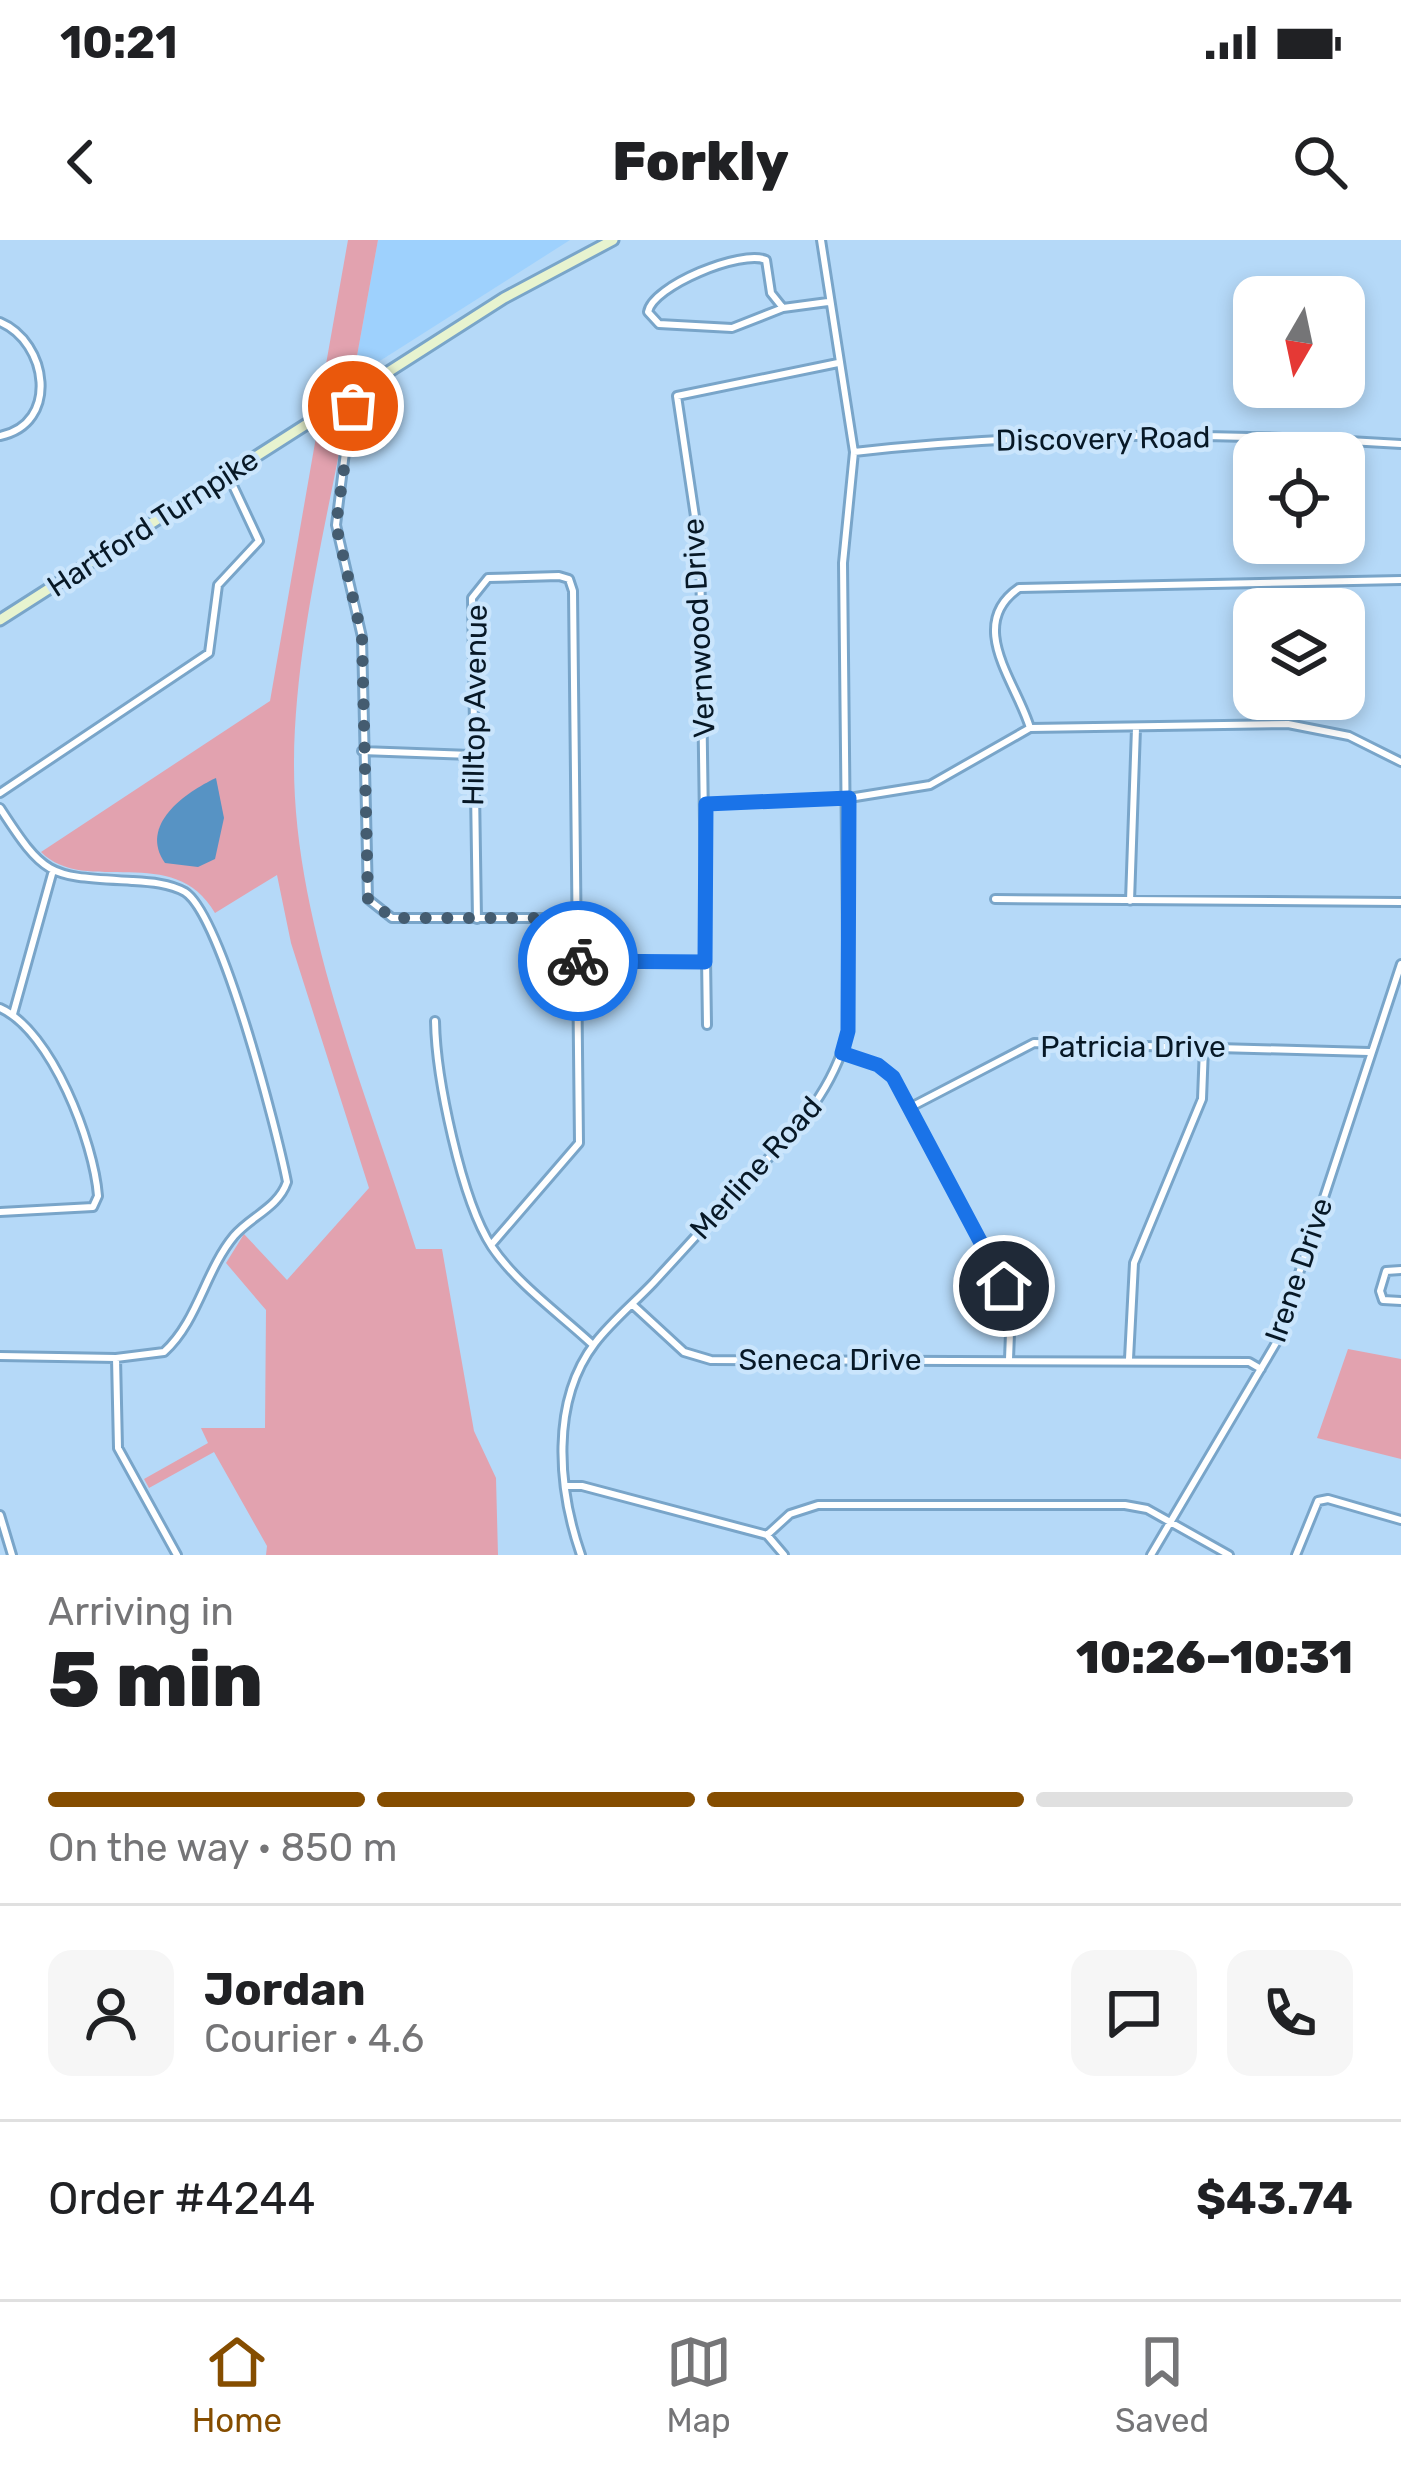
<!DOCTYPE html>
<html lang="en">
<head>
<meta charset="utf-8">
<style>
  :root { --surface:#fff; --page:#f6f6f6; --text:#202124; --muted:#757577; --line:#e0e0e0; --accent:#854d00 }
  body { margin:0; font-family:Rubik,sans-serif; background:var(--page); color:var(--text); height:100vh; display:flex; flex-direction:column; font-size:45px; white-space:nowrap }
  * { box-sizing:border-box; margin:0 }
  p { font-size:39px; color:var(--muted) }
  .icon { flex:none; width:66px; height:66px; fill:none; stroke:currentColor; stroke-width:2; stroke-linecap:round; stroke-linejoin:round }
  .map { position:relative; height:1315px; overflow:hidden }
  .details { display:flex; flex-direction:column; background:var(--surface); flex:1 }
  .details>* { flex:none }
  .needle { width:78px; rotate:189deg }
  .buttons { position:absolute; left:1233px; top:36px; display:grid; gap:24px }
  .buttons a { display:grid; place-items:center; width:132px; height:132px; border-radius:24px; background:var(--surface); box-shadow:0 6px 18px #0003; font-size:60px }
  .pin { position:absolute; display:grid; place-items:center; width:102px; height:102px; color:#fff; margin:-51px; border:6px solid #fff; border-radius:50%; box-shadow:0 3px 12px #0007 }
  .courier { position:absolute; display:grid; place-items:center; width:120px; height:120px; margin:-60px; border:9px solid #1a73e8; border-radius:50%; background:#fff; color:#222; box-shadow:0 3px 15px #0007 }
  .head em { font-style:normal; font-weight:800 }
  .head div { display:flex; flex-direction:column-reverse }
  .head { display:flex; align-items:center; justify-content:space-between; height:204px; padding:0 48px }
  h1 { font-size:78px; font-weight:800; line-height:90px }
  .bar { display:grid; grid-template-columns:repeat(4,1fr); gap:18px 12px; align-content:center; height:144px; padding:0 48px }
  .bar i { height:15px; border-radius:9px; background:var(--line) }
  .bar .current { background:var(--accent) }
  .bar p { grid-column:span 4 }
  .line { display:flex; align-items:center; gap:30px; padding:0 48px; border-top:3px solid var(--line) }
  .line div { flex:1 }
  .round { display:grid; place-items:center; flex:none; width:126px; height:126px; border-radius:24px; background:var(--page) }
  .status { display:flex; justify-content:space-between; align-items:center; height:84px; padding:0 60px; background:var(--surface); direction:ltr }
  .status svg { height:33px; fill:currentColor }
  header { display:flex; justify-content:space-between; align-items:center; height:156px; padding:0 48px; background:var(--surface); font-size:54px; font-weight:800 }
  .menu { display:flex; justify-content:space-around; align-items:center; height:168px; border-top:3px solid var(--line); background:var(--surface); font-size:33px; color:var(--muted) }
  .menu a { display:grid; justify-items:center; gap:6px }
  .menu .current { color:var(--accent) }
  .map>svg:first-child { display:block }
</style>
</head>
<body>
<div class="status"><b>10:21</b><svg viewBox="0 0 49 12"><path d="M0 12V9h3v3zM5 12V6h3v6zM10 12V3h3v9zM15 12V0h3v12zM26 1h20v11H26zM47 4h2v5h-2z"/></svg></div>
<header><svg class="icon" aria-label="back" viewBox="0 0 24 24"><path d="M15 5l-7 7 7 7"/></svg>Forkly<svg class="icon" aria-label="search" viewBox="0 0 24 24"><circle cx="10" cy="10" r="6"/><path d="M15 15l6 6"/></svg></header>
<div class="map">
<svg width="1401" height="1315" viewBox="0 0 1401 1315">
  <rect width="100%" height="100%" fill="#b5d9f8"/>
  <!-- built -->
  <path fill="#9ed1fd" d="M378 0H570L353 138Z"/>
  <!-- green -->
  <path fill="#e2a2af" d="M348 0H378L353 138 320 158Z
    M346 177C325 291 295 406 294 522 293 683 368 856 416 1009H442L474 1191 496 1238 498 1315H266L267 1306 214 1212 149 1248 144 1239 208 1203 201 1188H265L266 1070 226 1023 244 994 287 1040 369 948 291 703 277 635 215 673C174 601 86 657 41 612L270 461 316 197Z
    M1348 1109 1401 1119V1219L1317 1198Z"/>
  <!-- water -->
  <path fill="#5793c4" d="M216 538 224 578 215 619 198 627 165 623C138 585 186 552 216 538Z"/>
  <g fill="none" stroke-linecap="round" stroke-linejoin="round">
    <!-- minor casing -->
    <g stroke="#79a5c9" stroke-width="12">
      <path id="minor" d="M783 68 771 53 766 20C742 9 652 46 648 72L659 84 732 88 783 68 828 62
        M0 82C48 102 60 184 0 196
        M352 156 336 285 362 397 368 659 392 678H577
        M854 212C1033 192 1220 192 1401 204
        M1030 488C1017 443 965 385 1019 348L1401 340
        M362 511 471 515
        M0 553 209 413 218 345 259 301 228 235
        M706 564 849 558 930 545 1030 488 1288 484 1349 496 1401 522
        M0 568C46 639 49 636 132 641 149 642 169 643 185 652 222 676 277 891 287 942 278 968 251 976 234 996 205 1031 198 1081 164 1112L116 1118 0 1116
        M995 659 1401 662
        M1130 661 1136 488
        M477 679 472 358 488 338 559 336 569 339 573 351 579 903 491 1005
        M578 722H705
        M0 768C52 791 94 903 98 956L93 967 0 972
        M13 774 52 634
        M435 781C436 837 461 960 492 1007 517 1044 561 1075 593 1105
        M707 785 700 310 677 156 838 123
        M842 813 878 825 893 837 1004 1046 1011 1067 1009 1119
        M911 867 1034 803 1369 812
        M1401 1030 1386 1031 1380 1051 1383 1060 1401 1061
        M633 1065 684 1112 711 1120 1249 1122 1261 1129
        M116 1118 118 1208 177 1315
        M1129 1119 1134 1023 1202 859 1204 807
        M565 1246H582L767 1295 784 1315
        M0 1275 12 1315
        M767 1295 790 1274 818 1265H1125L1147 1269 1229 1315
        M581 1315C558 1249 550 1162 595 1103 612 1081 634 1063 653 1043 688 1005 723 966 759 928 800 886 833 849 848 792L843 323 854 212 821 0
        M1151 1315 1276 1103 1401 724
        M1296 1315 1318 1261 1328 1259 1401 1280"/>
    </g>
    <!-- secondary casing -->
    <g stroke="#79a5c9" stroke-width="15">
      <path id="secondary" d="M0 380 504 58 613 0"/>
    </g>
    <!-- minor -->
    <use href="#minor" stroke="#fff" stroke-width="6"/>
    <!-- secondary -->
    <use href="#secondary" stroke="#e7f3cf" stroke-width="9"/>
  </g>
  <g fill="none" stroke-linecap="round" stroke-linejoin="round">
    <!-- done -->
    <path stroke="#445c70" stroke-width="12" stroke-dasharray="0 21.6" d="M353 166 336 285 362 397 368 659 392 678H577L578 721"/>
    <!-- route -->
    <path stroke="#1a73e8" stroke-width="15" d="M578 721 705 722 706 564 849 558 848 791 842 813 878 825 893 837 1004 1046"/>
  </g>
  <g text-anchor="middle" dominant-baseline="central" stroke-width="9" stroke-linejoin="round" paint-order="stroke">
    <!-- street labels -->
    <g font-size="30" fill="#071826" stroke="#cae5fc">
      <text transform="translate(1103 199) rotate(-1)">Discovery Road</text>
      <text transform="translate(153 283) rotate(-33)">Hartford Turnpike</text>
      <text transform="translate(699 388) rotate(-93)">Vernwood Drive</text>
      <text transform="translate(475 465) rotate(-89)">Hilltop Avenue</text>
      <text x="1133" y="807">Patricia Drive</text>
      <text transform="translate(756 928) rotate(-48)">Merline Road</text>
      <text transform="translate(1299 1030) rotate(-71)">Irene Drive</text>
      <text x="830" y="1120">Seneca Drive</text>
    </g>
  </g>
</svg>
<div class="buttons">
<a><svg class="needle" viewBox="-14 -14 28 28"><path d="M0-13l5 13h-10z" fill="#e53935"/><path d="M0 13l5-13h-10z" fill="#757577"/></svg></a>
<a><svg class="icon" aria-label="locate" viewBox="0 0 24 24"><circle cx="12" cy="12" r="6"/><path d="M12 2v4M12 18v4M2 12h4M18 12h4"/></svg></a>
<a><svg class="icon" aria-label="layers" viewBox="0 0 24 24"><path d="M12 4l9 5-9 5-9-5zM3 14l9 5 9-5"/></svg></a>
</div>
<div class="pin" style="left:353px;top:166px;background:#ea580c"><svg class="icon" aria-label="bag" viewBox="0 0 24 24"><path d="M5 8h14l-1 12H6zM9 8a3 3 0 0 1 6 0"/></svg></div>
<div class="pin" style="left:1004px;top:1046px;background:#1f2937"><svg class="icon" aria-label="home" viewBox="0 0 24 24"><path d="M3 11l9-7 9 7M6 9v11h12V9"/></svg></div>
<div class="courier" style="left:578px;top:721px"><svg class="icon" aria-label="bike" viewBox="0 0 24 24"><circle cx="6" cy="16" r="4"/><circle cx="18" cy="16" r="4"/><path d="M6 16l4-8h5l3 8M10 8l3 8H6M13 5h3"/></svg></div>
</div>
<section class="details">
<div class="head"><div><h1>5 min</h1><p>Arriving in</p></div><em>10:26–10:31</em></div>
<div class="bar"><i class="current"></i><i class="current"></i><i class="current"></i><i></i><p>On the way · 850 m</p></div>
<div class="line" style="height:216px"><a class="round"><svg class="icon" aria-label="person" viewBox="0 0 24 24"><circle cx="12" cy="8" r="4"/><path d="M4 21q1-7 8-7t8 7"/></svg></a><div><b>Jordan</b><p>Courier · 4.6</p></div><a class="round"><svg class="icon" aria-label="chat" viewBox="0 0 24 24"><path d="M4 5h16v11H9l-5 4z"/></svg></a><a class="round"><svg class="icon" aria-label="phone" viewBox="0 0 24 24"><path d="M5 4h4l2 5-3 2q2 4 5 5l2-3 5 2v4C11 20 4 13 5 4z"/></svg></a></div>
<div class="line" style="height:156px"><div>Order #4244</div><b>$43.74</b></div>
</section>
<nav class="menu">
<a class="current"><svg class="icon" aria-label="home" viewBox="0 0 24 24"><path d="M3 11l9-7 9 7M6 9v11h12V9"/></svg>Home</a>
<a><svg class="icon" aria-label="map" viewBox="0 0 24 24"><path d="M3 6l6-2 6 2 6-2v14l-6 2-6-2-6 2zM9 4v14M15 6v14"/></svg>Map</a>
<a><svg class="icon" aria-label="saved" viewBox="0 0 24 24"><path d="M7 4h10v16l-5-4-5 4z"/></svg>Saved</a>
</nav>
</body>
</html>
